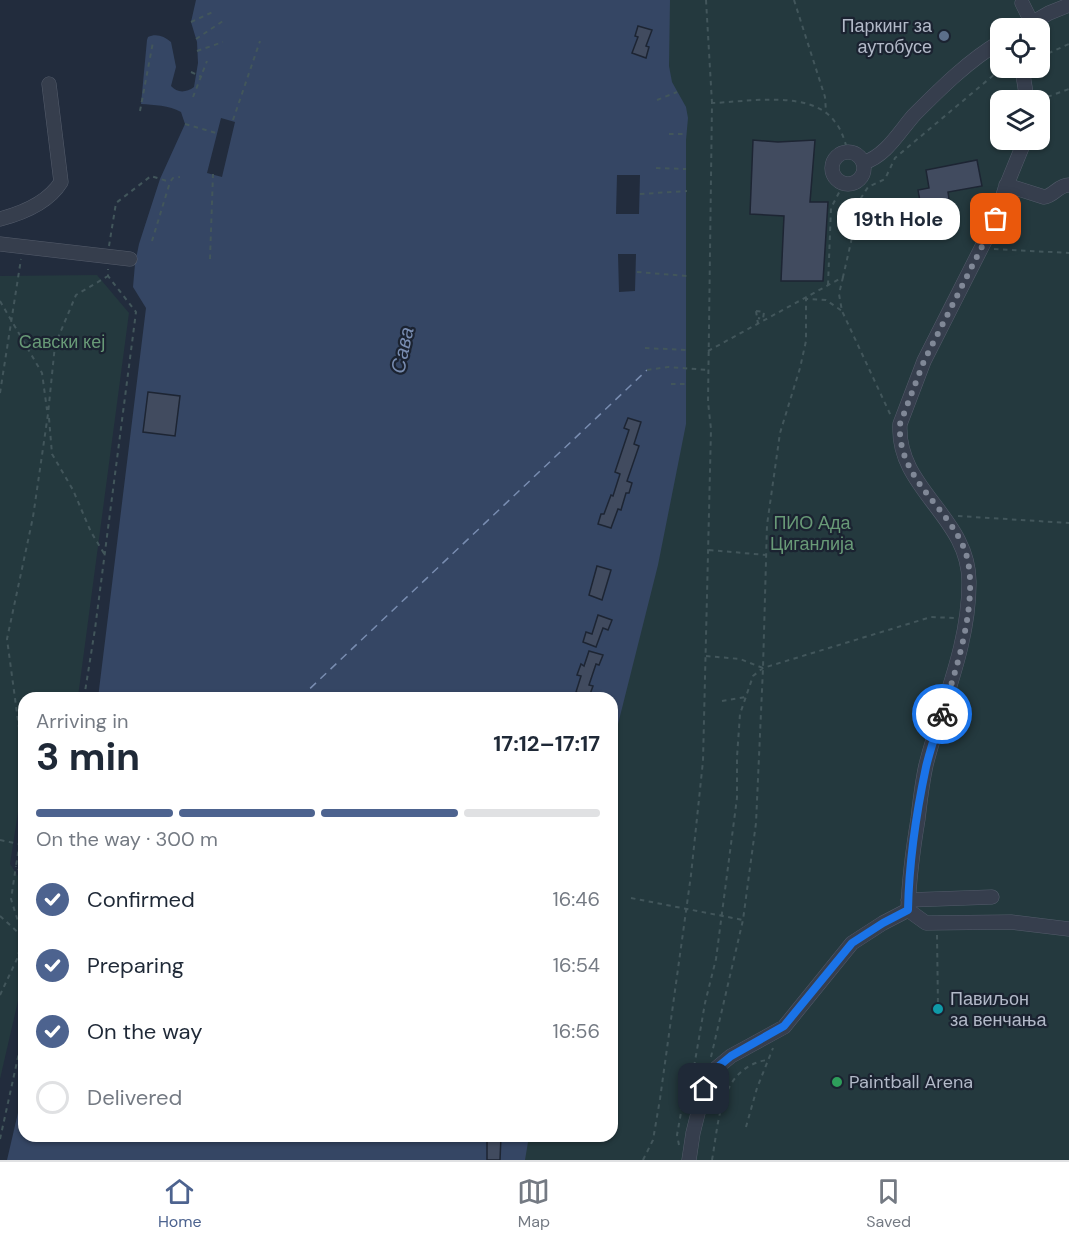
<!DOCTYPE html>
<html lang="en">
<head>
<meta charset="utf-8">
<style>
  :root { --surface:#fff; --page:#f6f6f7; --text:#1f2937; --muted:#747a83; --line:#e0e1e3; --accent:#4d638f }
  body { margin:0; font-family:"DM Sans",sans-serif; background:var(--page); color:var(--text); height:100vh; display:flex; flex-direction:column; font-size:22px; white-space:nowrap }
  * { box-sizing:border-box; margin:0 }
  p { font-size:20px; color:var(--muted) }
  .icon { flex:none; width:33px; height:33px; fill:none; stroke:currentColor; stroke-width:2; stroke-linecap:round; stroke-linejoin:round }
  .map { position:relative; flex:1; overflow:hidden }
  .sheet { position:absolute; left:18px; top:692px; width:600px; height:450px; display:flex; flex-direction:column; background:var(--surface); border-radius:18px; box-shadow:0 2px 4px #0004 }
  .sheet>* { flex:none }
  .controls { position:absolute; left:990px; top:18px; display:grid; gap:12px }
  .controls a { display:grid; place-items:center; width:60px; height:60px; border-radius:12px; background:var(--surface); box-shadow:0 2px 4px #0004; font-size:30px }
  .pin { position:absolute; display:grid; place-items:center; width:51px; height:51px; color:#fff; margin:-26px; border-radius:12px; box-shadow:0 3px 9px #0006 }
  .courier { position:absolute; display:grid; place-items:center; width:60px; height:60px; margin:-30px; border:4px solid #1a73e8; border-radius:50%; background:#fff; color:#222; box-shadow:0 2px 8px #0007 }
  .bubble { position:absolute; height:42px; border-radius:18px; background:var(--surface); box-shadow:0 2px 4px #0004; font-size:20px; font-weight:700; line-height:42px; text-align:center }
  .overview em { font-style:normal; font-weight:700 }
  .overview div { display:flex; flex-direction:column-reverse }
  .overview { display:flex; align-items:center; justify-content:space-between; height:102px; padding:0 18px }
  h1 { font-size:39px; font-weight:700; line-height:45px }
  .bar { display:grid; grid-template-columns:repeat(4,1fr); gap:9px 6px; align-content:center; height:72px; padding:0 18px }
  .bar i { height:8px; border-radius:4px; background:var(--line) }
  .bar .active { background:var(--accent) }
  .bar p { grid-column:span 4 }
  ol { padding:0 18px; list-style:none }
  li { display:flex; align-items:center; gap:18px; height:66px }
  li p { margin-inline-start:auto }
  li .icon { padding:6px; border-radius:50%; background:var(--accent); color:#fff; stroke-width:4 }
  li:last-child { color:var(--muted) }
  li i { width:33px; height:33px; border:3px solid var(--line); border-radius:50% }
  .tab-bar { display:flex; justify-content:space-around; align-items:center; height:84px; border-top:2px solid var(--line); background:var(--surface); font-size:16px; color:var(--muted) }
  .tab-bar a { display:grid; justify-items:center; gap:3px }
  .tab-bar .active { color:var(--accent) }
  .map>svg:first-child { display:block }
</style>
</head>
<body>
<div class="map">
<svg width="1069" height="1160" viewBox="0 0 1069 1160">
  <rect width="100%" height="100%" fill="#222c3d"/>
  <!-- green -->
  <path fill="#24393e" fill-rule="evenodd" d="M625 0H1069V1160H465L469 1136H612V698ZM1000 28H1040V68H1000ZM1000 100H1040V140H1000Z
    M97 275 129 313 78 697 24 698V784L22 786 10 864 24 885V975L0 1079V276Z"/>
  <!-- water -->
  <path fill="#354664" d="M196 0H670L669 66 672 82 686 107 688 118 686 140V424L658 565 612 748V698H98L146 308 133 287 135 264 139 244 160 179 185 124 181 112C169 105 154 105 141 104L147 40 148 37C156 33 164 36 171 42L176 67 171 86C177 93 186 93 194 87L198 63 197 42 191 22Z
    M24 1087V1136H529L525 1160H7Z"/>
  <!-- pier -->
  <path fill="#222c3d" d="M221 118 235 122 222 177 207 173Z
    M617 175H640L639 214H616Z
    M618 254H636L635 291 619 292Z"/>
  <g fill="none" stroke-linecap="round" stroke-linejoin="round">
    <!-- ferry -->
    <path stroke="#798db1" stroke-width="1.5" stroke-dasharray="8 6" stroke-linecap="butt" d="M300 698 647 370"/>
  </g>
  <!-- building -->
  <path fill="#414b5f" stroke="#1d2533" stroke-width="1.5" d="M638 26 652 30 646 46 649 47 646 58 632 53 638 37 635 36Z
    M753 140 778 142 815 140 810 202H828L823 281H781L784 216 750 214Z
    M977 160 982 186 948 192 952 219 924 224 918 190 929 188 926 170Z
    M148 392 180 396 175 436 143 432Z
    M628 418 641 422 634 444 639 446 627 481 632 483 629 493H626L621 510 618 509 611 528 598 524 601 514H604L611 495 613 496 620 474 615 472 629 430 624 428Z
    M597 566 611 570 602 600 589 595Z
    M598 615 612 620 608 630 603 628 596 647 583 642 586 632 592 634Z
    M589 651 603 655 599 665 596 664 589 685 593 686 589 697 576 692 581 676 577 675 581 664 584 666Z
    M490 1136H501L500 1160H487V1141H490Z"/>
  <g fill="none" stroke-linecap="round" stroke-linejoin="round">
    <!-- minor casing -->
    <g stroke="#545c6b" stroke-width="15">
      <path id="minor" d="M1022 3 1032 23
        M1023 28 1049 13 1069 5
        M1022 68 1027 100
        M832 168a16 16 0 1 1 32 0a16 16 0 1 1-32 0Z
        M863 163C886 156 899 132 914 115 940 89 969 60 1000 42
        M1006 185 1044 197C1054 196 1058 185 1069 185
        M0 219C23 213 48 203 61 182L49 84
        M0 244 130 259
        M908 900 992 897
        M908 910 926 923 1011 922 1069 929
        M689 1160 693 1133 704 1089 714 1070 731 1056 784 1027 852 943 883 923 908 910C909 879 913 849 918 819 920 801 922 783 926 765 941 705 969 647 969 583 970 517 896 489 900 424L924 361 996 219 1005 189 1025 140"/>
    </g>
    <!-- path -->
    <path stroke="#42565b" stroke-width="2" stroke-dasharray="4.5 4.5" stroke-linecap="butt" d="M706 0 712 103
      M794 0 825 97 826 112
      M191 22 215 11
      M196 39 223 21
      M197 51 223 42
      M1040 57 1069 44
      M191 72 202 77
      M193 97 207 61
      M657 100 677 92
      M1039 100 1069 89
      M140 111 153 42
      M233 120 260 41
      M185 124 216 133
      M669 134H687
      M656 168 686 169
      M640 194 687 191
      M152 241 170 182 173 178 180 177
      M109 246 116 203 151 176 170 182
      M994 249 1069 253
      M210 259 213 174
      M637 272 687 276
      M843 277 839 294 842 311 891 416
      M828 285 831 208 844 183
      M0 301 42 373 47 410
      M756 311 764 312 763 319 758 318
      M756 311 758 324
      M645 348 687 350
      M708 351 843 277 861 198 868 187 885 179 895 158 1002 68H1006
      M647 370 668 367 708 370
      M671 384H686
      M0 393 21 259
      M49 418 52 454 73 490 91 532 105 555
      M958 516 1069 523
      M709 550 766 555
      M706 656 740 659 763 668
      M84 698 95 629 136 312 108 276V269
      M722 701 746 697
      M24 765 7 639 33 517 48 414 55 345 76 295 108 276
      M24 816 16 866 24 877
      M0 840 19 844
      M631 898 743 920
      M0 916 22 936
      M937 935 938 1007
      M0 995 17 959 23 937 11 899 16 866
      M711 1057 743 920 756 823 763 668 767 525 780 433 800 368 806 341V299L826 300 842 311
      M746 1127 757 1088 773 1048
      M0 1139 24 1030
      M679 1145 677 1135 682 1107 694 1067 705 1003 716 959 737 798V757L740 714 753 676 763 668 931 617 955 618
      M643 1160 653 1140 660 1099 691 875 703 761 711 429 708 402 712 103C746 102 812 89 835 122 842 130 845 142 848 152
      M712 1160C719 1122 719 1068 767 1060"/>
    <!-- minor -->
    <use href="#minor" stroke="#363e4d" stroke-width="14"/>
  </g>
  <g fill="none" stroke-linecap="round" stroke-linejoin="round">
    <!-- done -->
    <path stroke="#808897" stroke-width="6" stroke-dasharray="0 10.8" d="M942 714C956 670 982 593 964 548 946 505 897 478 900 424L924 361 996 219"/>
    <!-- route -->
    <path stroke="#1a73e8" stroke-width="8" d="M704 1089 714 1070 731 1056 784 1026 852 943 883 923 908 910C909 863 916 814 926 767 930 750 936 732 942 714"/>
  </g>
  <!-- markers -->
  <circle fill="#5c6f8a" stroke="#1b2331" stroke-width="2" cx="944" cy="36" r="6"/>
  <circle fill="#0f9aa8" stroke="#1b2331" stroke-width="2" cx="938" cy="1009" r="6"/>
  <circle fill="#2e9e5b" stroke="#1b2331" stroke-width="2" cx="837" cy="1082" r="6"/>
  <g text-anchor="middle" dominant-baseline="central" stroke-width="4.5" stroke-linejoin="round" paint-order="stroke">
    <!-- poi labels -->
    <g font-size="18" fill="#b2b9c8" stroke="#1b2331" text-anchor="start">
      <text x="932" y="26" text-anchor="end">Паркинг за<tspan x="932" dy="21">аутобусе</tspan></text>
      <text x="950" y="999">Павиљон<tspan x="950" dy="21">за венчања</tspan></text>
      <text x="849" y="1082">Paintball Arena</text>
    </g>
    <!-- park labels -->
    <g font-size="18" fill="#689a77" stroke="#1b2331">
      <text x="62" y="342">Савски кеј</text>
      <text x="812" y="523">ПИО Ада<tspan x="812" dy="21">Циганлија</tspan></text>
    </g>
    <!-- water labels -->
    <g font-size="20" font-style="italic" fill="#798db1" stroke="#1b2331">
      <text transform="translate(402 350) rotate(-78)">Сава</text>
    </g>
  </g>
</svg>
<div class="controls">
<a><svg class="icon" aria-label="locate" viewBox="0 0 24 24"><circle cx="12" cy="12" r="6"/><path d="M12 2v4M12 18v4M2 12h4M18 12h4"/></svg></a>
<a><svg class="icon" aria-label="layers" viewBox="0 0 24 24"><path d="M12 4l9 5-9 5-9-5zM3 14l9 5 9-5"/></svg></a>
</div>
<div class="pin" style="left:996px;top:219px;background:#ea580c"><svg class="icon" aria-label="bag" viewBox="0 0 24 24"><path d="M5 8h14l-1 12H6zM9 8a3 3 0 0 1 6 0"/></svg></div>
<div class="pin" style="left:704px;top:1089px;background:#1f2937"><svg class="icon" aria-label="home" viewBox="0 0 24 24"><path d="M3 11l9-7 9 7M6 9v11h12V9"/></svg></div>
<div class="courier" style="left:942px;top:714px"><svg class="icon" aria-label="bike" viewBox="0 0 24 24"><circle cx="6" cy="16" r="4"/><circle cx="18" cy="16" r="4"/><path d="M6 16l4-8h5l3 8M10 8l3 8H6M13 5h3"/></svg></div>
<div class="bubble" style="left:837px;top:198px;width:123px">19th Hole</div>
<section class="sheet">
<div class="overview"><div><h1>3 min</h1><p>Arriving in</p></div><em>17:12–17:17</em></div>
<div class="bar"><i class="active"></i><i class="active"></i><i class="active"></i><i></i><p>On the way · 300 m</p></div>
<ol>
<li><svg class="icon" aria-label="check" viewBox="0 0 24 24"><path d="M5 12l5 5 9-10"/></svg>Confirmed<p>16:46</p></li>
<li><svg class="icon" aria-label="check" viewBox="0 0 24 24"><path d="M5 12l5 5 9-10"/></svg>Preparing<p>16:54</p></li>
<li><svg class="icon" aria-label="check" viewBox="0 0 24 24"><path d="M5 12l5 5 9-10"/></svg>On the way<p>16:56</p></li>
<li><i></i>Delivered</li>
</ol>
</section>
</div>
<nav class="tab-bar">
<a class="active"><svg class="icon" aria-label="home" viewBox="0 0 24 24"><path d="M3 11l9-7 9 7M6 9v11h12V9"/></svg>Home</a>
<a><svg class="icon" aria-label="map" viewBox="0 0 24 24"><path d="M3 6l6-2 6 2 6-2v14l-6 2-6-2-6 2zM9 4v14M15 6v14"/></svg>Map</a>
<a><svg class="icon" aria-label="saved" viewBox="0 0 24 24"><path d="M7 4h10v16l-5-4-5 4z"/></svg>Saved</a>
</nav>
</body>
</html>
